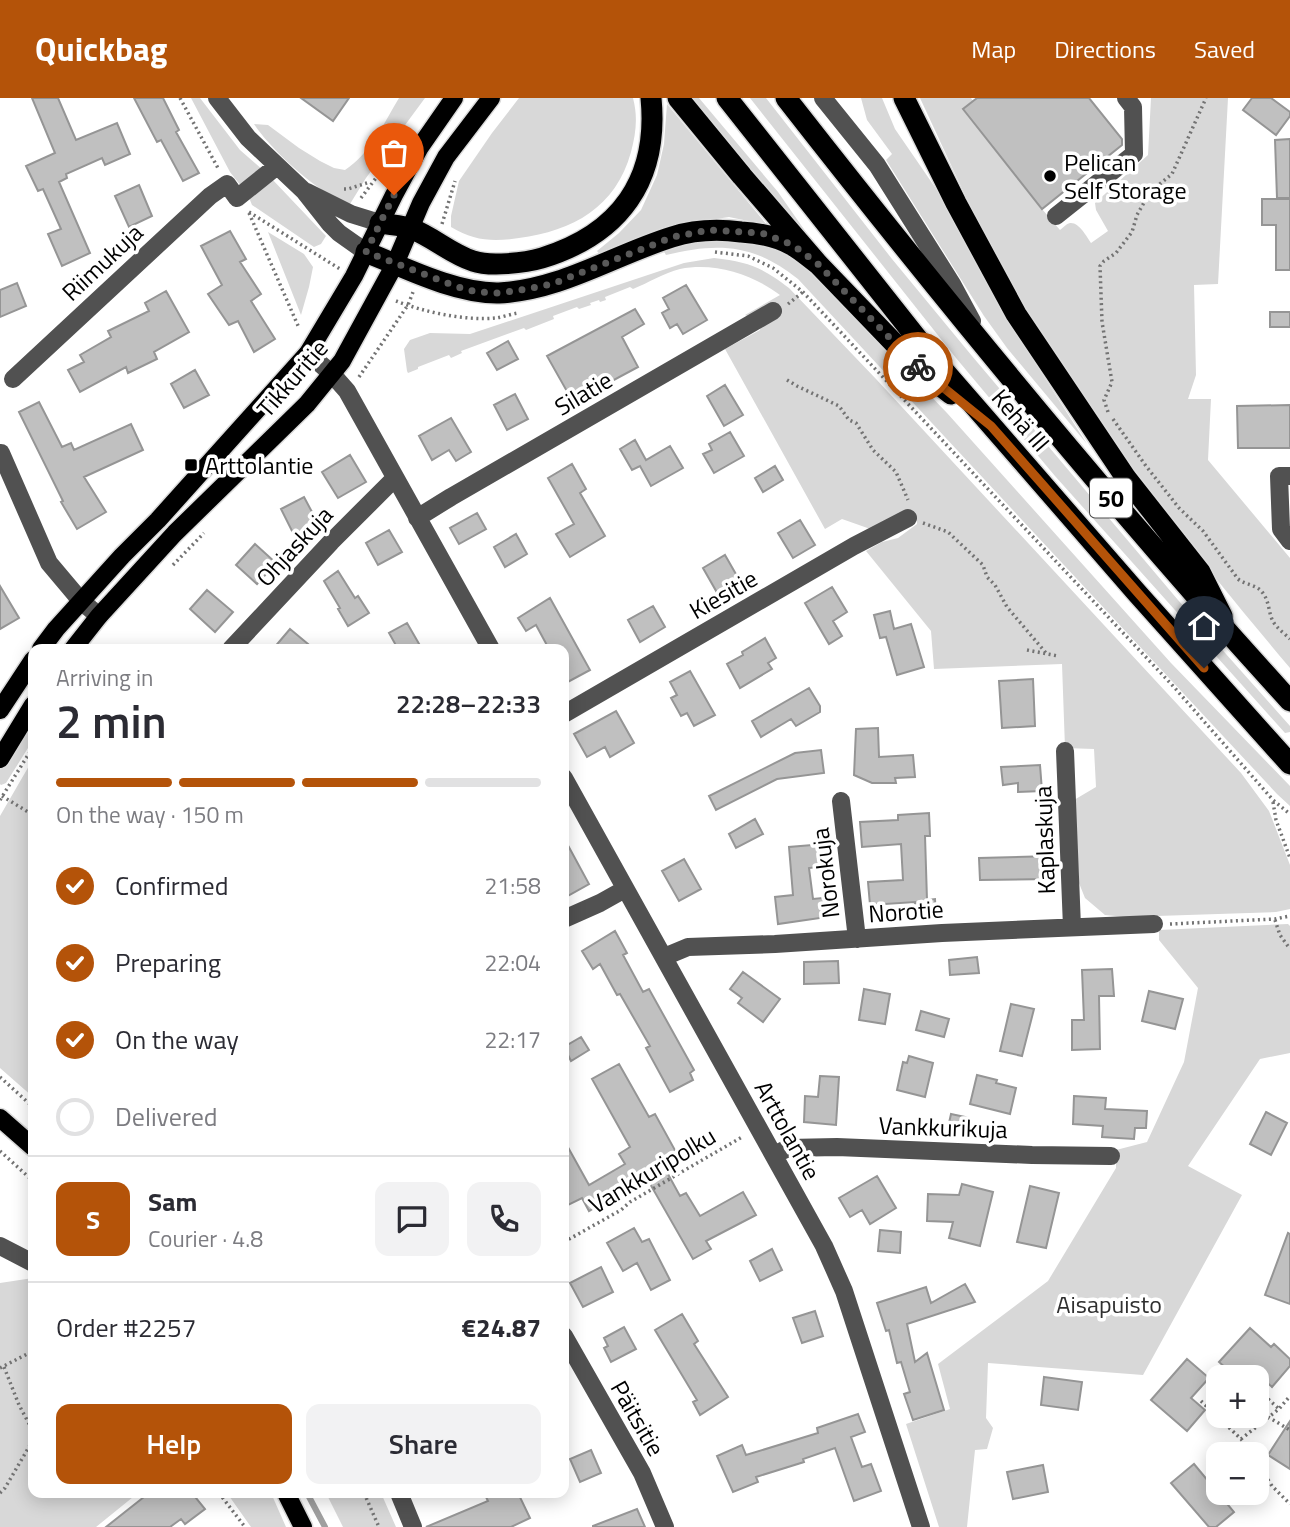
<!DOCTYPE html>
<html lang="en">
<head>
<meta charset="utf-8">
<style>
  :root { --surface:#fff; --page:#f2f2f3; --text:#2b2b33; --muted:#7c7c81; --line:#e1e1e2; --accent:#b45309 }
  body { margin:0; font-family:"Titillium Web",sans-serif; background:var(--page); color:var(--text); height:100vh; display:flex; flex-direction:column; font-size:26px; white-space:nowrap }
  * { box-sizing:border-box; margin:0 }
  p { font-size:23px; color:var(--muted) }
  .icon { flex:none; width:38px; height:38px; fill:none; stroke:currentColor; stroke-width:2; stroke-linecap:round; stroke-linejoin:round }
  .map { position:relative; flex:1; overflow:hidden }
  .sheet { position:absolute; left:28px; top:546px; width:541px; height:854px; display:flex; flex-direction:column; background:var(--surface); border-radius:14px; box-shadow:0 4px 18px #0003 }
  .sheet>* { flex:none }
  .fabs { position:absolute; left:1206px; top:1267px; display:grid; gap:14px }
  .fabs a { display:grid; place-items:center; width:63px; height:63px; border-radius:14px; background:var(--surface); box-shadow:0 4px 18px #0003; font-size:35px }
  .pin { position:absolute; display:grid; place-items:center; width:60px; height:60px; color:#fff; margin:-72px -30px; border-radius:50% 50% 50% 0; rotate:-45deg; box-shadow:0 0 7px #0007 }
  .pin .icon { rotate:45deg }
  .courier { position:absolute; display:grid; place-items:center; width:70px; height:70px; margin:-35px; border:5px solid #b45309; border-radius:50%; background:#fff; color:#222; box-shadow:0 2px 9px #0007 }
  .headline em { font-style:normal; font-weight:600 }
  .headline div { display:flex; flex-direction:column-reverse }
  .headline { display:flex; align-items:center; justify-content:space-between; height:119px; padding:0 28px }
  h1 { font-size:46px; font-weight:600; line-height:52px }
  .bar { display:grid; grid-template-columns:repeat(4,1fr); gap:10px 7px; align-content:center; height:84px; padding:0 28px }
  .bar i { height:9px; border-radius:5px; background:var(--line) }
  .bar .active { background:var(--accent) }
  .bar p { grid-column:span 4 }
  .line { display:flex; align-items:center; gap:18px; padding:0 28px; border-top:2px solid var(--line) }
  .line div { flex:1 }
  .round { display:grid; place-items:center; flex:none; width:74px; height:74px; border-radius:14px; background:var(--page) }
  ol { padding:0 28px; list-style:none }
  li { display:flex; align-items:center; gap:21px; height:77px }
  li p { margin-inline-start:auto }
  li .icon { padding:7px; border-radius:50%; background:var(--accent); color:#fff; stroke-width:4 }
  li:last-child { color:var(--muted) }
  li i { width:38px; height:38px; border:4px solid var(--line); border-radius:50% }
  .button { display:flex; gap:14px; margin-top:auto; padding:14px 28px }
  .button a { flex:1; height:80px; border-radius:14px; background:var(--accent); color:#fff; font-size:28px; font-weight:600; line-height:80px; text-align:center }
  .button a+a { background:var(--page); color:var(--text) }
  header { display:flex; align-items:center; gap:42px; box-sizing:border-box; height:98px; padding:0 35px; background:var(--accent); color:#fff }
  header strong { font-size:33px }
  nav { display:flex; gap:38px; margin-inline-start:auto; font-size:24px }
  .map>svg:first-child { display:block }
</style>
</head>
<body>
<header>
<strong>Quickbag</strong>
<nav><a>Map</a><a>Directions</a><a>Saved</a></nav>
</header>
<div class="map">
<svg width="1290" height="1429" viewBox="0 0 1290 1429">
  <rect width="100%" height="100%" fill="#fff"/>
  <!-- green -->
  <path fill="#d8d8d8" d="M191 0H200L240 52 263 72 241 88 230 74Z
    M399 0H425L366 80 350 106C343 103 336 101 330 97 306 83 269 49 254 26L268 27 299 50 320 63 334 70 345 72C370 56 384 25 399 0Z
    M519 0H633C638 19 636 35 631 54 616 109 573 133 519 140 493 144 474 143 451 129V118L459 83 492 35Z
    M689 0H699L778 94 810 140 805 139Z
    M750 0H766L892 161 972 258 1178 502 1290 628V634L1285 635 1055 378 956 260Z
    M861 0H882L895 31 941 98 1016 235 1087 346 1007 250 984 218 886 62 892 56 867 22Z
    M920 0H971L1042 111 1060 132C1064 129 1066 126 1070 125 1079 124 1087 139 1091 145L1108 133 1096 112 1095 105 1148 57 1151 0H1228L1218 186 1194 187 1196 277 1188 301H1211L1208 362 1290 460V570C1188 449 1089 324 1010 186 977 126 949 62 920 0Z
    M667 6 767 127 729 119 683 126 601 158 597 153 619 135 641 112 657 77 664 46Z
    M271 80 326 138 321 146 314 149 252 107 248 97Z
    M268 134 304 156 313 169 309 189 301 217Z
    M694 142 748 143 776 151 804 166 947 315 1171 565 1290 688V708L1277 696 798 181C754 146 719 144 666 157L663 152Z
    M714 160C748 164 762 169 789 190L876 281 1241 675 1269 713 1290 767V811L1276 814 1126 819 1105 817 1085 800 1079 785 1074 702 1096 689 1094 651 1065 650 1062 566 934 571 931 533 866 453 882 444 898 440 917 426V421L913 416 876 433 842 421 825 431 725 251 760 232 762 224 745 217 780 197C752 176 715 164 680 171 664 175 648 185 633 191L630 189 605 199 606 202 600 204 599 202 590 205 591 207 579 211 577 209 553 218 554 221 526 232 524 230 461 253 462 255 451 260 449 257 418 269V271L408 275 407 273 404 251 410 242 430 235 470 236 684 165Z
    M33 618V642L6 685 1 687 0 686V670Z
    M33 661V999L0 970V718Z
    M1288 826 1290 828V955L1260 961 1188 1068 1242 1097 1143 1277 988 1265 986 1320 993 1330 987 1351 975 1352 967 1429H939L906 1326 950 1311 938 1266 1048 1183 1116 1070V1052L1147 1044 1184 964 1198 890 1159 842V832Z
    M33 1180V1395H138L96 1429H0V1185Z
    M227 1395H271L286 1429H251Z
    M326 1395H381L396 1429H343Z"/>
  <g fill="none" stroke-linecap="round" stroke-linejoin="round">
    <!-- stream -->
    <path stroke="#9f9f9f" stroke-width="6" d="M307 1395 325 1429"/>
  </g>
  <!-- building -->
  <path fill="#c0c0c0" stroke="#959595" stroke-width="2" d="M32 0H58L76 42 117 25 130 56 105 67 102 60 66 76 67 80 59 84 90 155 62 168 48 136 61 131 43 91 38 93 26 68 55 55Z
    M134 0H163L179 32 176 34 199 75 183 83 161 42 157 44Z
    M301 0H349L333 23Z
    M977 0H1089L1122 41V47L1042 111 963 11Z
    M1252 0H1271L1290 14V18L1276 37 1243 12Z
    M1290 41V100H1277L1275 42Z
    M139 87 152 118 129 129 115 98Z
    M1262 101H1290V172H1276V127H1262Z
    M230 133 246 161 240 164 261 196 251 203 275 241 254 254 238 223 229 227 208 196 222 187 201 148Z
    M17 185 26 208 0 219V192Z
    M686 187 707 222 683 236 677 226 670 230 662 215 669 211 663 200Z
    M166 193 189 234 154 254 157 261 128 275 126 269 80 294 68 272 84 264 80 257 111 239 108 233 149 213 145 205Z
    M635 211 644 226 622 239 638 269 573 304 547 258Z
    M1270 214H1290V229H1270Z
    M508 243 518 261 497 272 487 255Z
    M195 272 209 297 184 310 171 286Z
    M725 287 743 317 724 328 707 298Z
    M515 296 528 321 507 332 494 307Z
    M39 304 62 349 71 345 74 352 131 326 143 352 84 379 106 414 77 431 61 404 63 403 19 314Z
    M1290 307V350H1238L1237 308Z
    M451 320 471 354 456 363 449 352 432 362 419 338Z
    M730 334 744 358 714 375 703 356 712 352 709 346Z
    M635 342 646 362 670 348 683 370 651 388 640 368 632 372 620 351Z
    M350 357 366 384 338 400 322 374Z
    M572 366 586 391 580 395 605 438 570 459 556 436 574 426 548 380Z
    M775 368 783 382 763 394 755 380Z
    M304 399 320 429 296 441 281 411Z
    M477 415 486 431 459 446 450 430Z
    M800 422 815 447 793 460 778 435Z
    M389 432 402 454 378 467 366 445Z
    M516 436 527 456 505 469 494 449Z
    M255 446 276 465 257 486 236 467Z
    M725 457 741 485 719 498 703 470Z
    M338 473 355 500 358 498 369 515 348 528 338 511 340 510 324 483Z
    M0 488 19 520 0 531Z
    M832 489 847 514 833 523 842 538 829 546 805 505Z
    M207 492 233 514 215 534 190 511Z
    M550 500 590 572 564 586V551H549L536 527 526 533 518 520Z
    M653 508 665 529 640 544 628 522Z
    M890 513 894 531 911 526 924 569 897 577 886 539 880 540 874 517Z
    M407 525 422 551H398L389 535Z
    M290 531 314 551H273Z
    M765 540 776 560 768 565 772 571 740 590 727 566 743 557 742 554Z
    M690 573 715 617 694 628 687 615 681 618 671 600 677 597 670 584Z
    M1033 581 1035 628 1002 630 999 583Z
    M809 590 820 608V614L796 628 791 621 761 639 752 623Z
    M616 613 634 645 610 659 605 649 587 659 574 636Z
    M878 630 879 659 913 657 915 679 895 680 896 685H872L854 677 856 631Z
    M821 652 824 675 777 681 716 712 709 698 795 655Z
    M1040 667 1042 693 1018 694V685L1003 687 1001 669Z
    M929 715 930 738H925L927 802 935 801 936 818 916 819 915 804 870 807 868 784 903 782 901 746 862 749 860 724 898 722V717Z
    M755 721 763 736 736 750 729 736Z
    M564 740 589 786 564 800Z
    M824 746 825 768 809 770 813 801 832 799 834 818 778 826 775 799 793 797 789 749Z
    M1051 758V781L980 782 979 760Z
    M684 761 701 791 679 803 662 773Z
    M615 833 627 855 623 857 643 894 649 891 694 972 690 975 693 982 670 994 646 950 650 948 620 896 617 897 600 866 593 871 582 853Z
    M977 859 979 875 950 877 949 862Z
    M838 863 839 885 804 886V864Z
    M1112 871 1114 898H1099L1100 951 1072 952V922H1084L1082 872Z
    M743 874 780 901 763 924 738 905 742 900 730 891Z
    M864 891 890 896 885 926 859 922Z
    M1149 893 1183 901 1175 931 1142 923Z
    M1011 906 1034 911 1022 958 1000 953Z
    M921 913 949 921 944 939 916 932Z
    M581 939 589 952 571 963 564 949Z
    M909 958 933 965 925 999 897 992 903 964 907 965Z
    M619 966 649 1019 655 1016 676 1054 669 1058 671 1062 663 1067 680 1098 686 1095 700 1118 743 1094 756 1117 706 1143 711 1151 693 1161 645 1077 614 1094 616 1097 589 1113 582 1100 564 1109V1042L589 1087 625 1066 619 1056 630 1049 592 981Z
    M977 977 997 982 996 985 1016 990 1010 1016 970 1006Z
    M820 978 839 979 836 1027 804 1024 805 998 818 999Z
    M1074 998 1106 1000 1105 1011 1147 1013 1146 1030H1135L1134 1041 1102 1039 1103 1028 1073 1026Z
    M1266 1014 1287 1025 1271 1057 1250 1046Z
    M951 1016 970 1020 966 1039 947 1034Z
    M877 1078 896 1110 870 1126 862 1112 850 1119 839 1100Z
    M962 1086 993 1094 980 1148 949 1140 953 1124 927 1123 928 1096 959 1097Z
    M1030 1088 1059 1095 1046 1150 1017 1144Z
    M634 1130 642 1144 649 1141 670 1182 651 1192 637 1165 623 1173 607 1145Z
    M880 1132 901 1134 900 1155 878 1153Z
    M1288 1135 1290 1136V1206L1265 1197Z
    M772 1151 782 1172 760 1183 750 1163Z
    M601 1169 613 1194 583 1209 570 1185Z
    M965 1186 975 1204 907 1226 915 1264 927 1255 944 1312 913 1322 904 1296 910 1294 901 1264 897 1265 889 1232 886 1233 877 1205 926 1189 931 1205Z
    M815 1213 823 1238 802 1245 793 1220Z
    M682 1216 698 1243 694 1246 728 1299 700 1317 693 1304 697 1302 655 1232Z
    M624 1229 636 1251 611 1264 604 1250 608 1248 604 1240Z
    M1250 1230 1271 1249 1274 1246 1290 1261V1268L1272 1289 1252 1271 1245 1279H1236L1219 1264Z
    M1187 1261 1209 1280 1191 1300 1205 1312 1187 1333 1151 1302Z
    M1044 1279 1082 1284 1078 1312 1041 1307Z
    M858 1316 865 1334 851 1339 862 1369 871 1366 881 1393 854 1403 835 1350 803 1361 804 1364 756 1379 758 1384 733 1394 717 1358 742 1347 746 1357 818 1335 817 1330Z
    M1290 1323V1371L1268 1357Z
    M591 1352 601 1375 580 1384 570 1361Z
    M1194 1366 1234 1414 1216 1429H1209L1171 1385Z
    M1043 1367 1048 1394 1013 1401 1007 1374Z
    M149 1395H192L205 1411 185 1426 181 1421 170 1429H106Z
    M496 1395H518L530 1420 511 1429H426L488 1403 486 1399Z
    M637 1411 645 1429H593V1428Z"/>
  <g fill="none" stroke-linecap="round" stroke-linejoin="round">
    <!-- major casing -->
    <g stroke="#dbdbdb" stroke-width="21">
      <path id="major" d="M41 551 56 531 122 458 158 422 308 255 354 178 394 97 420 49 454 0
        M73 551 99 518 175 435 307 306 342 263 395 166 421 105 446 59 491 0
        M0 612 33 562
        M0 661 33 607
        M0 1020 33 1049
        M286 1395 303 1429"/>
    </g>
    <!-- highway casing -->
    <g stroke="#dbdbdb" stroke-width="24">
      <path id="highway" d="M678 0 742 78 818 166 920 272 951 296
        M727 0 931 258 1137 495 1290 666
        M786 0C947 206 1113 409 1290 603
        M904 0 956 105 1016 216 1126 380 1200 474 1222 518
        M380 125C390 127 402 127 412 131 433 139 451 156 473 163 490 169 525 165 542 160 620 136 659 82 651 0
        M366 154C405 170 457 196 499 195 561 192 614 157 672 139 694 132 718 131 741 134 759 135 776 138 792 147 801 152 810 160 818 166"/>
    </g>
    <!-- path -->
    <path stroke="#737373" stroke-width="3.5" stroke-dasharray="2 3.5" stroke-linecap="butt" d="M180 0 219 72
      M344 91H348L370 84
      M361 100 394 56
      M249 114 340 171
      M249 115 299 230
      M442 126 455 83
      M715 154 748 158 773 170 803 194 1173 588 1273 702 1290 716
      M396 203C424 214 465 223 496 220 503 219 511 216 518 215
      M788 206 803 194
      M359 279 408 207 413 194
      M787 282 797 288 839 308 849 322 856 325 873 352 896 374 908 402
      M1108 314 1104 302 1112 284 1102 224 1100 168 1104 163 1116 155 1132 134 1137 117 1150 94 1172 76 1206 0
      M1113 321 1146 368 1179 410 1203 433 1238 481C1246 487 1257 487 1262 494 1270 503 1268 516 1274 525 1278 531 1285 536 1290 541
      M923 425 948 434 983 467 987 479 995 487 1007 509 1046 555
      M173 467 204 435
      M1027 552 1058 558
      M2 698 33 717
      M0 702 33 649
      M1273 704 1276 722 1290 760
      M1275 822 1280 837 1290 851
      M1170 826 1275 821 1290 818
      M0 979 33 1009
      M0 1053 33 1083
      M564 1144 621 1112 630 1104 742 1039
      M4 1269 19 1307 33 1333
      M0 1270 33 1253
      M1256 1290 1278 1310
      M1201 1303 1241 1341 1253 1356
      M1268 1319 1290 1332
      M1241 1341 1279 1311 1290 1298
      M1256 1363 1272 1388 1290 1406
      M0 1395 5 1390 33 1342
      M219 1395 245 1429
      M364 1395 379 1429"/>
    <!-- minor -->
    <path stroke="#515151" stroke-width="18" d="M217 0 248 40 304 93 330 126 339 135 366 154
      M823 0 877 67 952 186 972 223
      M307 94 351 116 380 125
      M1056 118 1134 56 1133 9 1126 0
      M308 255 332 276 347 293 491 551
      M13 281 210 98 227 86 237 100 277 68
      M1 355 49 465 81 503 99 518
      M1290 378H1279L1281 431 1290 443
      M417 420 451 399 773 213
      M231 551 331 444 395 380
      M564 616 854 448 908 420
      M1065 653 1072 829
      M564 680 824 1148 844 1193 921 1429
      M841 703 857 841
      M564 821 600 805 625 791
      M664 859 688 849 775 846 942 835 1154 826
      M774 1057 788 1050 837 1049 1032 1057 1111 1058
      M0 1148 33 1165
      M564 1238 642 1375 665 1429
      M399 1395 413 1429"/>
    <!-- major -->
    <use href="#major" stroke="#000" stroke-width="18"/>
    <!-- highway -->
    <use href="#highway" stroke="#000" stroke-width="21"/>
  </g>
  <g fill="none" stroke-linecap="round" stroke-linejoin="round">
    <!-- done -->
    <path stroke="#595959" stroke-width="7" stroke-dasharray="0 12.6" d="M394 97 366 154 458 189 477 194 498 195 521 192 552 186 673 139 709 132 762 135 793 147 818 166 918 269"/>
    <!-- route -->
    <path stroke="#b45309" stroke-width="9" d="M918 269 991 328 1204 570"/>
  </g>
  <!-- markers -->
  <g fill="#000" stroke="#fff" stroke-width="2.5">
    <circle cx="1050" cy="78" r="7"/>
    <rect x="184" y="360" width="14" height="14" rx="3.5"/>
  </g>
  <g text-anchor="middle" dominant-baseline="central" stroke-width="7" stroke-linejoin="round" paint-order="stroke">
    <!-- shield labels -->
    <rect fill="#fff" stroke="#4c4c4c" stroke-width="2" x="1090" y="380.5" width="42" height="39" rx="5"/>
    <g font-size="23" font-weight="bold" fill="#000">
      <text x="1111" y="400">50</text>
    </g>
    <!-- poi labels -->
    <g font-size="24" fill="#000" stroke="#fff" text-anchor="start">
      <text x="1064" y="64">Pelican<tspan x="1064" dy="28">Self Storage</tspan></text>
      <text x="205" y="367">Arttolantie</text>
    </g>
    <!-- street labels -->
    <g font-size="24" fill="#000" stroke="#fff">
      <text transform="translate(102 164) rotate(-43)">Riimukuja</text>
      <text transform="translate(292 280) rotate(-49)">Tikkuritie</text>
      <text transform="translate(583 295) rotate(-31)">Silatie</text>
      <text transform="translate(1021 322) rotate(49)">Kehä III</text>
      <text transform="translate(294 448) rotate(-47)">Ohjaskuja</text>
      <text transform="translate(723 496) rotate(-30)">Kiesitie</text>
      <text transform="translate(1044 742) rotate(-92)">Kaplaskuja</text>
      <text transform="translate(825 775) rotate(-97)">Norokuja</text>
      <text transform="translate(906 813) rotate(-4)">Norotie</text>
      <text transform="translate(943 1029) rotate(2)">Vankkurikuja</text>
      <text transform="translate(788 1032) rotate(61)">Arttolantie</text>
      <text transform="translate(652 1072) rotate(-31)">Vankkuripolku</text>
      <text transform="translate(638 1320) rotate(60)">Päitsitie</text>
    </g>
    <!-- park labels -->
    <g font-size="24" fill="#2f2f2f" stroke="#fff">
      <text x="1109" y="1206">Aisapuisto</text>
    </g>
  </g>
</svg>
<div class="fabs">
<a>+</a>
<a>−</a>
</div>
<div class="pin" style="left:394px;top:97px;background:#ea580c"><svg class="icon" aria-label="bag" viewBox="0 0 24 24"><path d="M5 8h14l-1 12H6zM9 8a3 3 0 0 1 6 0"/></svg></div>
<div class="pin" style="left:1204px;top:570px;background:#1f2937"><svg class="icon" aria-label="home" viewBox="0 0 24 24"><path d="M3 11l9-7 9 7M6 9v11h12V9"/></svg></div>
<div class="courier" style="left:918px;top:269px"><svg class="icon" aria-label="bike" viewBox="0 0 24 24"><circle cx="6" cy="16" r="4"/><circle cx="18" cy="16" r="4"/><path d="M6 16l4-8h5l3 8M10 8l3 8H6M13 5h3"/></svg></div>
<section class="sheet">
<div class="headline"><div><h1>2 min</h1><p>Arriving in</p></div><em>22:28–22:33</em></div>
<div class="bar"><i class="active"></i><i class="active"></i><i class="active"></i><i></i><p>On the way · 150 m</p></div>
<ol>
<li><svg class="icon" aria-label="check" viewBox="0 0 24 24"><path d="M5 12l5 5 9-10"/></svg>Confirmed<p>21:58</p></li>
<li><svg class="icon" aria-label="check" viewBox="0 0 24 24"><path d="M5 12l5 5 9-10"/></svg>Preparing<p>22:04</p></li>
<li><svg class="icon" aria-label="check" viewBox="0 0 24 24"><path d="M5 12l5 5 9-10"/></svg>On the way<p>22:17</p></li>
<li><i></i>Delivered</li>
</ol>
<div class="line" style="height:126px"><b class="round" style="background:var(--accent);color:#fff">S</b><div><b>Sam</b><p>Courier · 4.8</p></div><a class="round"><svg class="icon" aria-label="chat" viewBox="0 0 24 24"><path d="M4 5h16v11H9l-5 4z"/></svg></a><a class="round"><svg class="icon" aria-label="phone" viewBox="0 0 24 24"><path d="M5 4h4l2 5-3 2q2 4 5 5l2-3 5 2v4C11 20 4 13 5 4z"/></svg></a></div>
<div class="line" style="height:91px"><div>Order #2257</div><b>€24.87</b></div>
<div class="button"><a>Help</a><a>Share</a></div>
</section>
</div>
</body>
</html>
